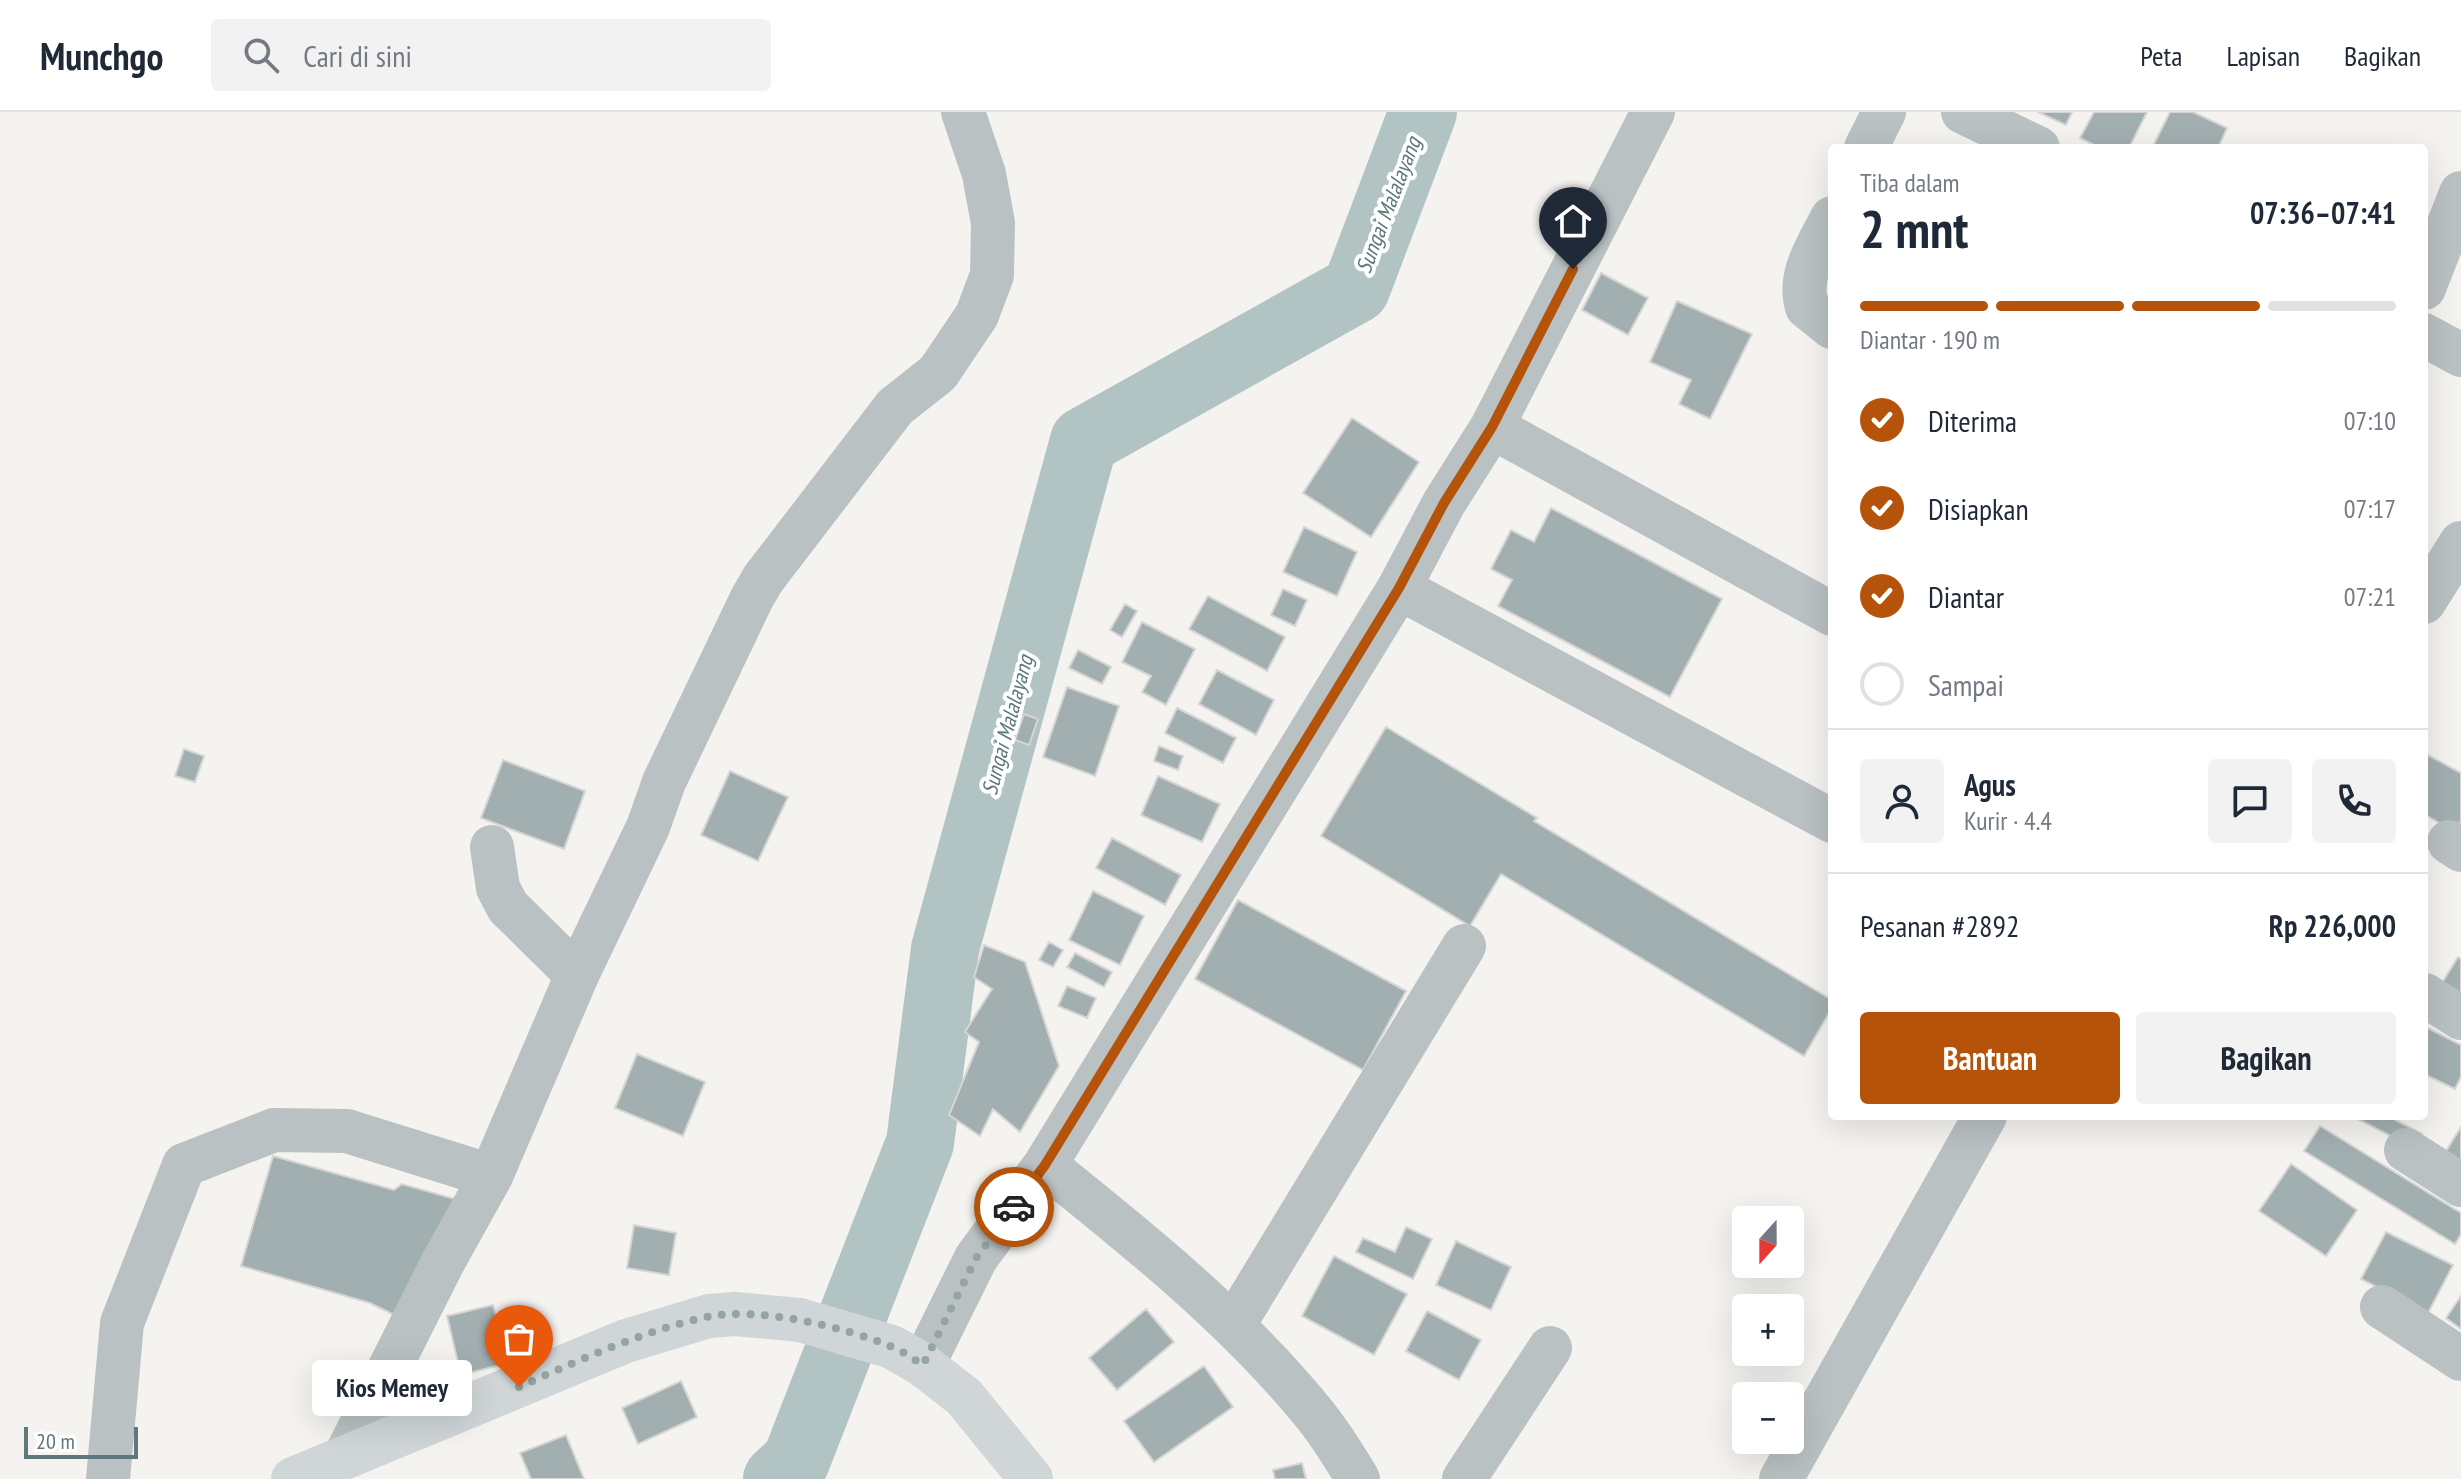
<!DOCTYPE html>
<html lang="id">
<head>
<meta charset="utf-8">
<style>
  :root { --surface:#fff; --page:#f2f2f3; --text:#1f2937; --muted:#747a83; --line:#e0e1e3; --accent:#b45309 }
  body { margin:0; font-family:"PT Sans Narrow",sans-serif; background:var(--page); color:var(--text); height:100vh; display:flex; flex-direction:column; font-size:30px; white-space:nowrap }
  * { box-sizing:border-box; margin:0 }
  p { font-size:26px; color:var(--muted) }
  .icon { flex:none; width:44px; height:44px; fill:none; stroke:currentColor; stroke-width:2; stroke-linecap:round; stroke-linejoin:round }
  .map { position:relative; flex:1; overflow:hidden }
  .sheet { position:absolute; left:1828px; top:32px; width:600px; height:976px; display:flex; flex-direction:column; background:var(--surface); border-radius:8px; box-shadow:0 8px 32px #0002 }
  .sheet>* { flex:none }
  .needle { width:52px; rotate:201deg }
  .buttons { position:absolute; left:1732px; top:1094px; display:grid; gap:16px }
  .buttons a { display:grid; place-items:center; width:72px; height:72px; border-radius:8px; background:var(--surface); box-shadow:0 8px 32px #0002; font-size:40px }
  .scale { position:absolute; left:24px; bottom:20px; width:114px; box-sizing:border-box; padding-left:8px; border:4px solid #60787b; border-top:0; font-size:22px; line-height:28px; white-space:nowrap; color:#60787b; -webkit-text-stroke:6px #fff; paint-order:stroke }
  .pin { position:absolute; display:grid; place-items:center; width:68px; height:68px; color:#fff; margin:-82px -34px; border-radius:50% 50% 50% 0; rotate:-45deg; box-shadow:0 0 8px #0007 }
  .pin .icon { rotate:45deg }
  .courier { position:absolute; display:grid; place-items:center; width:80px; height:80px; margin:-40px; border:6px solid #b45309; border-radius:50%; background:#fff; color:#222; box-shadow:0 2px 10px #0007 }
  .bubble { position:absolute; height:56px; border-radius:8px; background:var(--surface); box-shadow:0 8px 32px #0002; font-size:26px; font-weight:700; line-height:56px; text-align:center }
  .head em { font-style:normal; font-weight:700 }
  .head div { display:flex; flex-direction:column-reverse }
  .head { display:flex; align-items:center; justify-content:space-between; height:136px; padding:0 32px }
  h1 { font-size:52px; font-weight:700; line-height:60px }
  .bar { display:grid; grid-template-columns:repeat(4,1fr); gap:12px 8px; align-content:center; height:96px; padding:0 32px }
  .bar i { height:10px; border-radius:6px; background:var(--line) }
  .bar .current { background:var(--accent) }
  .bar p { grid-column:span 4 }
  .line { display:flex; align-items:center; gap:20px; padding:0 32px; border-top:2px solid var(--line) }
  .line div { flex:1 }
  .round { display:grid; place-items:center; flex:none; width:84px; height:84px; border-radius:8px; background:var(--page) }
  ol { padding:0 32px; list-style:none }
  li { display:flex; align-items:center; gap:24px; height:88px }
  li p { margin-inline-start:auto }
  li .icon { padding:8px; border-radius:50%; background:var(--accent); color:#fff; stroke-width:4 }
  li:last-child { color:var(--muted) }
  li i { width:44px; height:44px; border:4px solid var(--line); border-radius:50% }
  .primary-button { display:flex; gap:16px; margin-top:auto; padding:16px 32px }
  .primary-button a { flex:1; height:92px; border-radius:8px; background:var(--accent); color:#fff; font-size:32px; font-weight:700; line-height:92px; text-align:center }
  .primary-button a+a { background:var(--page); color:var(--text) }
  header { display:flex; align-items:center; gap:48px; box-sizing:border-box; height:112px; padding:0 40px; background:var(--surface); border-bottom:2px solid var(--line) }
  header strong { font-size:38px }
  nav { display:flex; gap:44px; margin-inline-start:auto; font-size:28px }
  .search { width:560px; height:72px; background:var(--page); display:flex; align-items:center; gap:20px; box-sizing:border-box; padding:0 28px; border-radius:8px; color:var(--muted); font-size:30px }
  .map>svg:first-child { display:block }
</style>
</head>
<body>
<header>
<strong>Munchgo</strong>
<div class="search"><svg class="icon" aria-label="search" viewBox="0 0 24 24"><circle cx="10" cy="10" r="6"/><path d="M15 15l6 6"/></svg>Cari di sini</div>
<nav><a>Peta</a><a>Lapisan</a><a>Bagikan</a></nav>
</header>
<div class="map">
<svg width="2461" height="1367" viewBox="0 0 2461 1367">
  <rect width="100%" height="100%" fill="#f5f3f0"/>
  <g fill="none" stroke-linecap="round" stroke-linejoin="round">
    <!-- river -->
    <path stroke="#b1c3c3" stroke-width="68" d="M777 1367 796 1349 920 1031 945 837 1084 329 1356 177 1423 0"/>
  </g>
  <!-- building -->
  <path fill="#a2afb0" stroke="#d6d5d3" stroke-width="2" d="M2038 0H2072L2066 13Z
    M2094 0H2147L2129 36H2100L2080 26Z
    M2170 0H2193L2227 16 2218 36H2152Z
    M1601 161 1648 186 1628 223 1582 198Z
    M1677 189 1752 222 1710 307 1679 292 1691 268 1650 250Z
    M1352 306 1419 350 1371 425 1303 381Z
    M1551 396 1722 487 1670 585 1498 494 1512 468 1491 457 1511 418 1534 430Z
    M1304 415 1357 440 1337 484 1283 460Z
    M1283 477 1307 488 1295 514 1271 503Z
    M1208 484 1285 525 1267 559 1189 517Z
    M1125 492 1137 499 1122 525 1110 518Z
    M1142 510 1195 537 1166 593 1142 580 1151 564 1122 550Z
    M1078 538 1111 555 1102 572 1069 556Z
    M1217 558 1274 588 1256 623 1199 592Z
    M1067 575 1119 594 1095 664 1043 645Z
    M1177 596 1236 626 1223 651 1165 621Z
    M1024 602 1038 607 1029 633 1015 628Z
    M1386 615 1537 706 1534 709 1832 888V896L1804 944 1501 762 1470 814 1321 724Z
    M1159 634 1183 644 1178 658 1154 649Z
    M184 637 204 644 195 670 175 664Z
    M2424 641 2461 661V709L2455 720 2424 702Z
    M503 648 585 679 564 737 481 706Z
    M730 659 788 685 758 749 701 723Z
    M1158 664 1220 692 1202 730 1141 703Z
    M1112 726 1181 763 1165 793 1096 756Z
    M1093 779 1144 804 1120 853 1069 828Z
    M1238 788 1406 879 1363 958 1195 867Z
    M1049 830 1063 838 1053 855 1039 848Z
    M984 833 1025 850 1059 954 1020 1020 993 997 980 1024 949 1003 979 930 965 920 992 877 974 865Z
    M1075 841 1112 860 1104 875 1067 855Z
    M2458 845 2461 847V901L2434 884Z
    M1067 874 1096 886 1087 906 1058 894Z
    M2424 914 2461 933V965L2455 977 2424 962Z
    M637 942 705 970 683 1024 615 996Z
    M2352 1004H2388L2422 1022 2414 1036Z
    M2320 1014 2461 1101V1122L2455 1132 2304 1039Z
    M2461 1015V1055L2443 1044Z
    M273 1044 394 1078 402 1072 462 1089 394 1203 370 1191 241 1154Z
    M2291 1052 2357 1098 2326 1144 2259 1099Z
    M634 1113 676 1121 669 1163 627 1156Z
    M1406 1115 1432 1127 1413 1167 1356 1140 1363 1126 1395 1140Z
    M2386 1120 2453 1153 2428 1201 2361 1167Z
    M1456 1129 1511 1155 1491 1198 1436 1173Z
    M1334 1144 1407 1182 1374 1243 1302 1204Z
    M2461 1184V1217L2446 1206Z
    M493 1193 508 1251 461 1263 447 1204Z
    M1146 1197 1174 1230 1117 1278 1089 1246Z
    M1427 1199 1481 1228 1459 1268 1406 1239Z
    M1204 1254 1233 1295 1154 1350 1124 1309Z
    M681 1269 697 1305 638 1332 622 1296Z
    M566 1323 584 1367H531L520 1341Z
    M1302 1351 1306 1367H1275L1273 1358Z"/>
  <g fill="none" stroke-linecap="round" stroke-linejoin="round">
    <!-- minor -->
    <path stroke="#bac1c3" stroke-width="44" d="M1963 0 2038 36
      M1866 36 1884 0
      M1832 106C1818 134 1797 163 1807 195L1832 215
      M2424 176 2461 81
      M2424 223 2461 243
      M1492 315 1832 502
      M1399 476 1832 709
      M2424 490 2461 431
      M2449 730 2461 738
      M492 735 498 776 508 795 577 863
      M2425 883 2461 906
      M2406 1038 2461 1073
      M1045 1053C1136 1126 1231 1202 1306 1292 1326 1315 1342 1341 1358 1367
      M2382 1195 2461 1247
      M1233 1214 1464 834
      M923 1253 976 1146 1045 1053 1399 476 1444 391 1492 315 1653 0
      M345 1345 442 1152 491 1064 577 863 648 715 664 670 752 486 763 467 895 295 938 261 977 203 992 163 993 111 984 62 963 0
      M108 1367 122 1211 184 1053 274 1018 347 1019 491 1064
      M1464 1367 1550 1236
      M1781 1367 1985 1004"/>
    <!-- highway -->
    <path stroke="#d0d6d8" stroke-width="44" d="M293 1367 626 1229 709 1204 735 1202 800 1208 892 1235 923 1253 964 1285 1031 1367"/>
  </g>
  <g fill="none" stroke-linecap="round" stroke-linejoin="round">
    <!-- done -->
    <path stroke="#94a3a4" stroke-width="8" stroke-dasharray="0 14.4" d="M519 1275C580 1248 642 1219 707 1205 756 1194 846 1215 892 1235 903 1239 913 1247 923 1253L976 1146 1014 1095"/>
    <!-- route -->
    <path stroke="#b45309" stroke-width="10" d="M1014 1095 1045 1053 1399 476 1444 391 1492 315 1573 157"/>
  </g>
  <g text-anchor="middle" dominant-baseline="central" stroke-width="8" stroke-linejoin="round" paint-order="stroke">
    <!-- water labels -->
    <g font-size="22" font-style="italic" fill="#5a7877" stroke="#fff">
      <text transform="translate(1388 93) rotate(-69)">Sungai Malalayang</text>
      <text transform="translate(1007 613) rotate(-75)">Sungai Malalayang</text>
    </g>
  </g>
</svg>
<div class="buttons">
<a><svg class="needle" viewBox="-14 -14 28 28"><path d="M0-13l5 13h-10z" fill="#e53935"/><path d="M0 13l5-13h-10z" fill="#747a83"/></svg></a>
<a>+</a>
<a>−</a>
</div>
<div class="scale">20 m</div>
<div class="pin" style="left:519px;top:1275px;background:#ea580c"><svg class="icon" aria-label="bag" viewBox="0 0 24 24"><path d="M5 8h14l-1 12H6zM9 8a3 3 0 0 1 6 0"/></svg></div>
<div class="pin" style="left:1573px;top:157px;background:#1f2937"><svg class="icon" aria-label="home" viewBox="0 0 24 24"><path d="M3 11l9-7 9 7M6 9v11h12V9"/></svg></div>
<div class="courier" style="left:1014px;top:1095px"><svg class="icon" aria-label="car" viewBox="0 0 24 24"><path d="M5 17H2v-5l4-1 3-4h7l3 4 3 1v5h-3M9 17h6M6 11h13"/><circle cx="7" cy="17" r="2"/><circle cx="17" cy="17" r="2"/></svg></div>
<div class="bubble" style="left:312px;top:1248px;width:160px">Kios Memey</div>
<section class="sheet">
<div class="head"><div><h1>2 mnt</h1><p>Tiba dalam</p></div><em>07:36–07:41</em></div>
<div class="bar"><i class="current"></i><i class="current"></i><i class="current"></i><i></i><p>Diantar · 190 m</p></div>
<ol>
<li><svg class="icon" aria-label="check" viewBox="0 0 24 24"><path d="M5 12l5 5 9-10"/></svg>Diterima<p>07:10</p></li>
<li><svg class="icon" aria-label="check" viewBox="0 0 24 24"><path d="M5 12l5 5 9-10"/></svg>Disiapkan<p>07:17</p></li>
<li><svg class="icon" aria-label="check" viewBox="0 0 24 24"><path d="M5 12l5 5 9-10"/></svg>Diantar<p>07:21</p></li>
<li><i></i>Sampai</li>
</ol>
<div class="line" style="height:144px"><a class="round"><svg class="icon" aria-label="person" viewBox="0 0 24 24"><circle cx="12" cy="8" r="4"/><path d="M4 21q1-7 8-7t8 7"/></svg></a><div><b>Agus</b><p>Kurir · 4.4</p></div><a class="round"><svg class="icon" aria-label="chat" viewBox="0 0 24 24"><path d="M4 5h16v11H9l-5 4z"/></svg></a><a class="round"><svg class="icon" aria-label="phone" viewBox="0 0 24 24"><path d="M5 4h4l2 5-3 2q2 4 5 5l2-3 5 2v4C11 20 4 13 5 4z"/></svg></a></div>
<div class="line" style="height:104px"><div>Pesanan #2892</div><b>Rp 226,000</b></div>
<div class="primary-button"><a>Bantuan</a><a>Bagikan</a></div>
</section>
</div>
</body>
</html>
